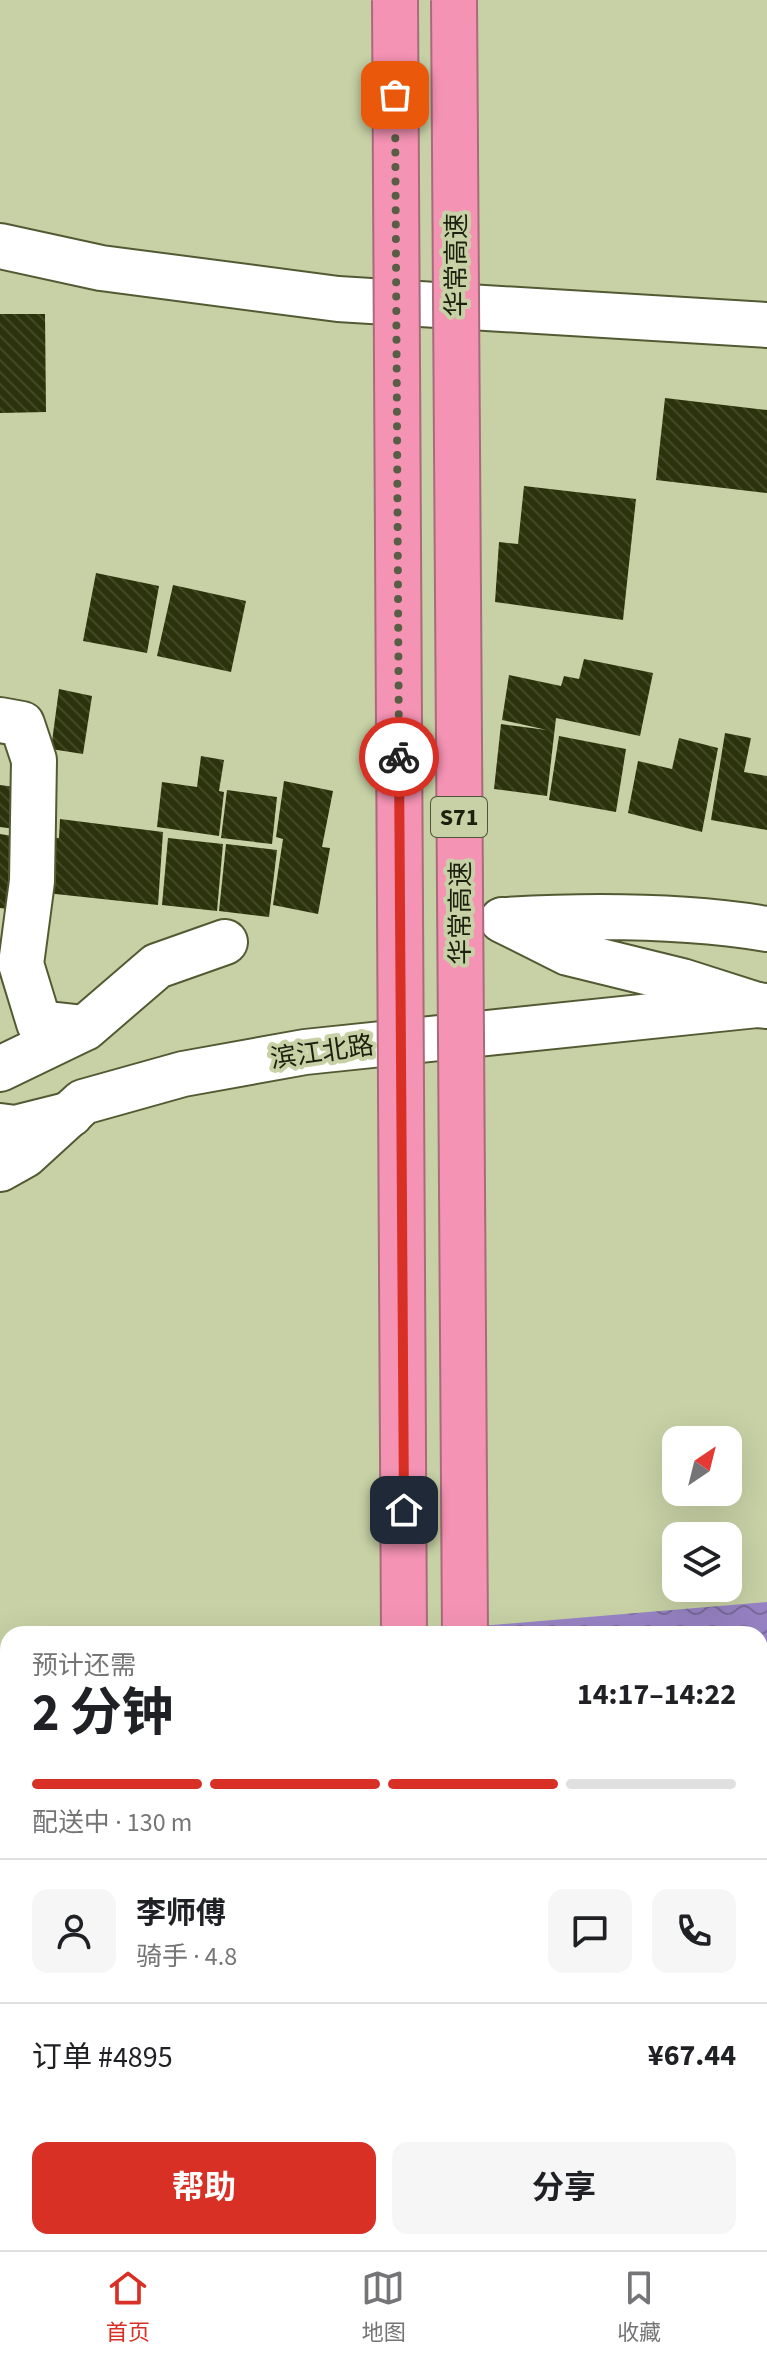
<!DOCTYPE html>
<html lang="zh">
<head>
<meta charset="utf-8">
<style>
  :root { --surface:#fff; --page:#f6f6f6; --text:#202124; --muted:#757577; --line:#e0e0e0; --accent:#d93025 }
  body { margin:0; font-family:"Source Sans 3","Noto Sans SC",sans-serif; background:var(--page); color:var(--text); height:100vh; display:flex; flex-direction:column; font-size:30px; white-space:nowrap }
  * { box-sizing:border-box; margin:0 }
  p { font-size:26px; color:var(--muted) }
  .icon { flex:none; width:44px; height:44px; fill:none; stroke:currentColor; stroke-width:2; stroke-linecap:round; stroke-linejoin:round }
  .map { position:relative; flex:1; overflow:hidden }
  .details { position:absolute; left:0px; top:1626px; width:768px; height:624px; display:flex; flex-direction:column; background:var(--surface); border-radius:24px 24px 0 0; box-shadow:0 8px 32px #0002 }
  .details>* { flex:none }
  .needle { width:52px; rotate:35deg }
  .buttons { position:absolute; left:662px; top:1426px; display:grid; gap:16px }
  .buttons a { display:grid; place-items:center; width:80px; height:80px; border-radius:16px; background:var(--surface); box-shadow:0 8px 32px #0002; font-size:40px }
  .pin { position:absolute; display:grid; place-items:center; width:68px; height:68px; color:#fff; margin:-34px; border-radius:16px; box-shadow:0 4px 12px #0006 }
  .courier { position:absolute; display:grid; place-items:center; width:80px; height:80px; margin:-40px; border:6px solid #d93025; border-radius:50%; background:#fff; color:#222; box-shadow:0 2px 10px #0007 }
  .overview em { font-style:normal; font-weight:700 }
  .overview div { display:flex; flex-direction:column-reverse }
  .overview { display:flex; align-items:center; justify-content:space-between; height:136px; padding:0 32px }
  h1 { font-size:52px; font-weight:700; line-height:60px }
  .bar { display:grid; grid-template-columns:repeat(4,1fr); gap:12px 8px; align-content:center; height:96px; padding:0 32px }
  .bar i { height:10px; border-radius:6px; background:var(--line) }
  .bar .current { background:var(--accent) }
  .bar p { grid-column:span 4 }
  .line { display:flex; align-items:center; gap:20px; padding:0 32px; border-top:2px solid var(--line) }
  .line div { flex:1 }
  .round { display:grid; place-items:center; flex:none; width:84px; height:84px; border-radius:16px; background:var(--page) }
  .primary-button { display:flex; gap:16px; margin-top:auto; padding:16px 32px }
  .primary-button a { flex:1; height:92px; border-radius:16px; background:var(--accent); color:#fff; font-size:32px; font-weight:700; line-height:92px; text-align:center }
  .primary-button a+a { background:var(--page); color:var(--text) }
  .tab-bar { display:flex; justify-content:space-around; align-items:center; height:112px; border-top:2px solid var(--line); background:var(--surface); font-size:22px; color:var(--muted) }
  .tab-bar a { display:grid; justify-items:center; gap:4px }
  .tab-bar .current { color:var(--accent) }
  .map>svg:first-child { display:block }
</style>
</head>
<body>
<div class="map">
<svg width="767" height="2250" viewBox="0 0 767 2250">
  <defs>
    <pattern id="water-waves" width="16" height="10" patternUnits="userSpaceOnUse" patternTransform="scale(2)"><rect width="16" height="10" fill="#9884c5"/><path d="M0 5q4-4 8 0t8 0" fill="none" stroke="#7b6c9e"/></pattern>
    <pattern id="building-back-hatch" width="6" height="6" patternUnits="userSpaceOnUse" patternTransform="scale(2)"><rect width="6" height="6" fill="#2c330c"/><path d="M-1 5l2 2M0 0l6 6M5-1l2 2" fill="none" stroke="#414826"/></pattern>
  </defs>
  <rect width="100%" height="100%" fill="#c7d1a5"/>
  <!-- water -->
  <path fill="url(#water-waves)" d="M767 1602V2250H0V1667L8 1666V2242H760V1634H386Z"/>
  <!-- building -->
  <path fill="url(#building-back-hatch)" d="M0 314H45L46 412 0 413Z
    M665 398 767 410V493L656 480Z
    M524 486 636 499 623 620 495 602 499 542 518 544Z
    M96 573 159 586 147 653 83 641Z
    M173 585 246 601 231 672 157 656Z
    M584 659 653 673 640 736 556 718 547 796 494 789 501 724 547 730 502 720 509 675 561 686 564 676 579 679Z
    M59 689 92 696 83 754 51 749Z
    M725 733 751 738 744 772 767 776V830L711 820Z
    M559 736 626 749 616 812 549 800Z
    M679 738 718 748 702 832 628 813 638 761 672 769Z
    M201 756 224 760 219 791 224 792 219 836 157 827 162 782 197 787Z
    M284 781 333 791 322 847 330 848 318 914 273 905 283 839 276 837Z
    M0 785 29 789 23 830 0 827Z
    M227 790 277 797 272 844 221 838Z
    M60 819 163 832 158 905 37 892 41 837 59 838Z
    M0 834 25 838 18 910 0 908Z
    M168 838 223 844 217 911 162 905Z
    M226 844 277 850 269 917 219 911Z"/>
  <g fill="none" stroke-linecap="round" stroke-linejoin="round">
    <!-- minor casing -->
    <g stroke="#535a33" stroke-width="48">
      <path id="minor" d="M0 246 101 268 338 299 767 325
        M0 720 22 724 34 760 32 881 21 964 39 1023 85 1028 157 966 225 942
        M502 920 568 953 682 981 757 1005
        M504 920C592 915 681 915 767 929
        M0 1069 85 1028
        M0 1126 15 1128 71 1114"/>
    </g>
    <!-- tertiary casing -->
    <g stroke="#535a33" stroke-width="48">
      <path id="tertiary" d="M0 1169 25 1155 83 1102 183 1074 305 1052 757 1005 767 1006"/>
    </g>
    <!-- motorway casing -->
    <g stroke="#a96b7b" stroke-width="48">
      <path id="motorway" d="M409 2242V2250
        M468 2242V2250"/>
    </g>
    <!-- minor -->
    <use href="#minor" stroke="#fff" stroke-width="44"/>
    <!-- tertiary -->
    <use href="#tertiary" stroke="#fff" stroke-width="44"/>
    <!-- motorway -->
    <use href="#motorway" stroke="#f593b5" stroke-width="44"/>
    <!-- motorway-bridge casing -->
    <g stroke="#a96b7b" stroke-width="48" stroke-linecap="butt">
      <path id="motorway-bridge" d="M395 0 404 1634
        M454 0 465 1634"/>
    </g>
    <!-- motorway-bridge -->
    <use href="#motorway-bridge" stroke="#f593b5" stroke-width="44"/>
  </g>
  <g fill="none" stroke-linecap="round" stroke-linejoin="round">
    <!-- done -->
    <path stroke="#585e44" stroke-width="8" stroke-dasharray="0 14.4" d="M395 95 399 757"/>
    <!-- route -->
    <path stroke="#d93025" stroke-width="10" d="M399 757 404 1510"/>
  </g>
  <g text-anchor="middle" dominant-baseline="central" stroke-width="8" stroke-linejoin="round" paint-order="stroke">
    <!-- shield labels -->
    <rect fill="#c7d1a5" stroke="#4f553c" stroke-width="2" x="431" y="797" width="56" height="40" rx="6"/>
    <g font-size="24" font-weight="bold" fill="#1c200f">
      <text x="459" y="817">S71</text>
    </g>
    <!-- street labels -->
    <g font-size="26" fill="#1c200f" stroke="#c7d1a5">
      <text transform="translate(456 265) rotate(-90)">华常高速</text>
      <text transform="translate(460 913) rotate(-90)">华常高速</text>
      <text transform="translate(322 1052) rotate(-8)">滨江北路</text>
    </g>
  </g>
</svg>
<div class="buttons">
<a><svg class="needle" viewBox="-14 -14 28 28"><path d="M0-13l5 13h-10z" fill="#e53935"/><path d="M0 13l5-13h-10z" fill="#757577"/></svg></a>
<a><svg class="icon" aria-label="layers" viewBox="0 0 24 24"><path d="M12 4l9 5-9 5-9-5zM3 14l9 5 9-5"/></svg></a>
</div>
<div class="pin" style="left:395px;top:95px;background:#ea580c"><svg class="icon" aria-label="bag" viewBox="0 0 24 24"><path d="M5 8h14l-1 12H6zM9 8a3 3 0 0 1 6 0"/></svg></div>
<div class="pin" style="left:404px;top:1510px;background:#1f2937"><svg class="icon" aria-label="home" viewBox="0 0 24 24"><path d="M3 11l9-7 9 7M6 9v11h12V9"/></svg></div>
<div class="courier" style="left:399px;top:757px"><svg class="icon" aria-label="bike" viewBox="0 0 24 24"><circle cx="6" cy="16" r="4"/><circle cx="18" cy="16" r="4"/><path d="M6 16l4-8h5l3 8M10 8l3 8H6M13 5h3"/></svg></div>
<section class="details">
<div class="overview"><div><h1>2 分钟</h1><p>预计还需</p></div><em>14:17–14:22</em></div>
<div class="bar"><i class="current"></i><i class="current"></i><i class="current"></i><i></i><p>配送中 · 130 m</p></div>
<div class="line" style="height:144px"><a class="round"><svg class="icon" aria-label="person" viewBox="0 0 24 24"><circle cx="12" cy="8" r="4"/><path d="M4 21q1-7 8-7t8 7"/></svg></a><div><b>李师傅</b><p>骑手 · 4.8</p></div><a class="round"><svg class="icon" aria-label="chat" viewBox="0 0 24 24"><path d="M4 5h16v11H9l-5 4z"/></svg></a><a class="round"><svg class="icon" aria-label="phone" viewBox="0 0 24 24"><path d="M5 4h4l2 5-3 2q2 4 5 5l2-3 5 2v4C11 20 4 13 5 4z"/></svg></a></div>
<div class="line" style="height:104px"><div>订单 #4895</div><b>¥67.44</b></div>
<div class="primary-button"><a>帮助</a><a>分享</a></div>
</section>
</div>
<nav class="tab-bar">
<a class="current"><svg class="icon" aria-label="home" viewBox="0 0 24 24"><path d="M3 11l9-7 9 7M6 9v11h12V9"/></svg>首页</a>
<a><svg class="icon" aria-label="map" viewBox="0 0 24 24"><path d="M3 6l6-2 6 2 6-2v14l-6 2-6-2-6 2zM9 4v14M15 6v14"/></svg>地图</a>
<a><svg class="icon" aria-label="saved" viewBox="0 0 24 24"><path d="M7 4h10v16l-5-4-5 4z"/></svg>收藏</a>
</nav>
</body>
</html>
